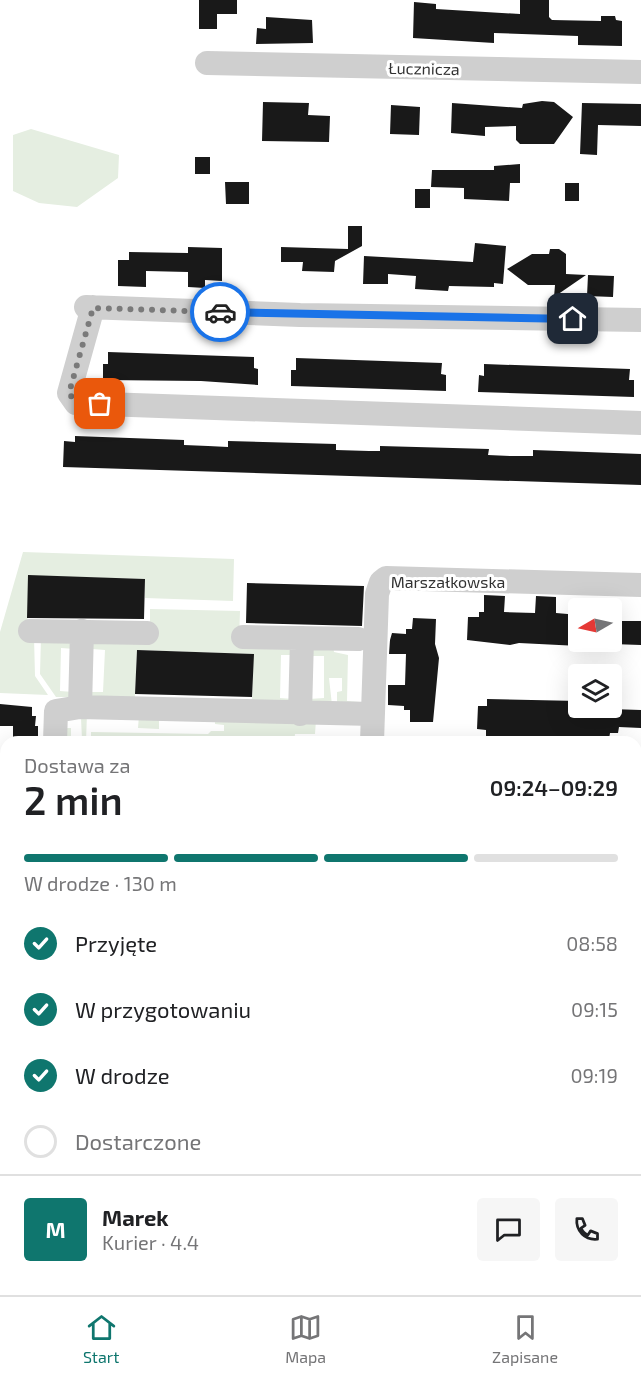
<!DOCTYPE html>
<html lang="pl">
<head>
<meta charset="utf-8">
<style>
  :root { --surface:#fff; --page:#f6f6f6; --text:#202124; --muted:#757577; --line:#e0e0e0; --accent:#0f766e }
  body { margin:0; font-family:"Exo 2",sans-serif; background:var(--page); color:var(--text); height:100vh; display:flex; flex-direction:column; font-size:22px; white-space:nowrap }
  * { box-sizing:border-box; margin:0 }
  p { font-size:20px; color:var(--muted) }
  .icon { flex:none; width:33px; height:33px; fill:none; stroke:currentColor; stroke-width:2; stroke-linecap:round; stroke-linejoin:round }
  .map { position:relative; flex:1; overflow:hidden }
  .panel { position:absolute; left:0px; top:736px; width:642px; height:560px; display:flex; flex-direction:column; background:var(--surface); border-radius:18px 18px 0 0; box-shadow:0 6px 24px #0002 }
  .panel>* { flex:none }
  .needle { width:39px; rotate:261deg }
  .tools { position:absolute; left:568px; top:598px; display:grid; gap:12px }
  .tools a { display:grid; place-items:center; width:54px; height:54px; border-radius:6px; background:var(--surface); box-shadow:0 6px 24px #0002; font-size:30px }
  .pin { position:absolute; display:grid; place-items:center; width:51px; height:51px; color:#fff; margin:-26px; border-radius:12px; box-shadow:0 3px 9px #0006 }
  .courier { position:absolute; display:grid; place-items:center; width:60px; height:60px; margin:-30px; border:4px solid #1a73e8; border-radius:50%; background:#fff; color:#222; box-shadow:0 2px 8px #0007 }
  .head em { font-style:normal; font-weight:600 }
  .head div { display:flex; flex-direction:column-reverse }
  .head { display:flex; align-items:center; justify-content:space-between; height:102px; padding:0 24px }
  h1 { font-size:39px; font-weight:600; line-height:45px }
  .bar { display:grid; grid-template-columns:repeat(4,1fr); gap:9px 6px; align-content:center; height:72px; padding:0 24px }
  .bar i { height:8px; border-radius:4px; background:var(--line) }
  .bar .selected { background:var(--accent) }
  .bar p { grid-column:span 4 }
  .line { display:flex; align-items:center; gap:15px; padding:0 24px; border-top:2px solid var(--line) }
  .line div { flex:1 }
  .round { display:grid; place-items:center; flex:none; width:63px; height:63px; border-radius:6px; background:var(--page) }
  ol { padding:0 24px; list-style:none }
  li { display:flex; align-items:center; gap:18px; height:66px }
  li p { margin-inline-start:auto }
  li .icon { padding:6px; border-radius:50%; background:var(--accent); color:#fff; stroke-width:4 }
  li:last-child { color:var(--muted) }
  li i { width:33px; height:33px; border:3px solid var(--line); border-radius:50% }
  .tabs { display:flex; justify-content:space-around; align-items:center; height:84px; border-top:2px solid var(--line); background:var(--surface); font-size:16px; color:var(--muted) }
  .tabs a { display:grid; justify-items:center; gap:3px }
  .tabs .selected { color:var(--accent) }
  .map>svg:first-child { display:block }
</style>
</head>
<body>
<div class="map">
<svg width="641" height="1295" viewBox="0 0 641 1295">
  <rect width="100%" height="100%" fill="#fff"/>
  <!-- green -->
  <path fill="#e5eee1" d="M31 129 119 155 118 178 77 207 39 203 13 191V135Z
    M23 552 234 559 233 601 145 598V579L29 576 27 637H34L35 676 48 695 0 693V632Z
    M150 609 240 611 239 643 287 644 295 655H281L280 698 293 699V702H252L253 654 137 650 135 698 91 697 90 692H103L105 650 92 649 93 642 150 640Z
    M41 637 68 638 75 649 61 648 60 691 73 692V697H56L40 674Z
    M333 646 334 652 348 655 347 701 359 702 337 705V692L342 691V678H329L332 705 310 704 309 699 324 698V656H311L312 649Z
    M87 713 86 742H66V728H71V740H82L81 718Z
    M139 715H159V729L138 728Z
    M215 718 316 720 315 734H295L294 742H134V740L99 739V742H91V732L208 734 211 731H224V725L215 724Z
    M0 1087H6V1290H579V1295H0Z
    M636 1107H641V1192H636Z"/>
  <!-- building -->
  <path fill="#191919" d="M199 0H237V14H217V29H199Z
    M520 0H549V17L552 20 601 21V16H615L616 20 622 21V46L578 45V36L494 33V43L413 38 414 2 436 4V9L520 14Z
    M266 17 312 20 313 43 256 44 257 28 266 29Z
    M542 101 554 102 573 117 554 144H520L516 140V126L485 127V136L451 133 452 103 522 108 523 104Z
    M263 102 309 103 308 115 330 116 329 142 262 141Z
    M582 103 641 104V126L598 125 597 155 580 154Z
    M391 105 420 107 419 135 390 134Z
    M195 157H210V174H195Z
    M520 164V183H510L509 201 464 199V188L431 187 432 170H494V166Z
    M225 182H249V204H226Z
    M565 183H579V201H565Z
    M415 189H430V208H415Z
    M348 226H362V246L335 261 334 272 302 271 303 262H281V247L348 249Z
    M475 243 506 246 503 284 494 283V287L449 286 448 291 415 289 416 276 388 274V284H363L364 256 473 262Z
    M188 247 222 248V281L205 280V288L188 287V272L146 271V287L118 286V260H129V252L188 253Z
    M550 249H559L566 254V274L586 275 554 297 555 285H528L507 269 532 254H549Z
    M588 275 614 276 613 297 587 296Z
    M108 352 254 357V368L258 369V385L201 381 103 380V364H108Z
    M296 358 442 363 441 374 446 375V391L291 386V370H296Z
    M484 364 630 369 629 380H634V397L478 392 479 375 484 376Z
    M75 436 184 440V445L208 446 228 447V441L336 444V450L369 451H380V446L489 449 488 455 510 456H533V450L641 454V485L63 467 64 441 75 442Z
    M28 575 145 579 144 619 27 618Z
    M247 583 364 586 362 626 246 623Z
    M484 595 505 596 504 612 535 613 536 596 556 597V613L579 615V646L519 643 510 645 467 640 468 617H479V612H484Z
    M413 618 436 619 435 644 439 658 433 722H410V710H404V706L388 705V685H405L406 654H389L390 640 392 633 406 634V629H412Z
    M612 621H641V645L612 644Z
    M137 650 254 654 252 697 135 694Z
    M487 699 579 701V708L641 710V728L619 727 618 733H610L609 739 486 736V730L477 729 478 706H487Z
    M0 704 32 707V716H36L35 726H38V742H13V726H0Z"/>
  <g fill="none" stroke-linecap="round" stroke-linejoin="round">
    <!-- minor -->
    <path stroke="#cfcfcf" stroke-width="24" d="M207 63 641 72
      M86 307 300 315 641 320
      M93 307 69 393 76 403 641 423
      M30 631 147 633
      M243 637 358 639
      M80 707 82 631
      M300 714 302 638
      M55 742 56 711 80 707 373 714
      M372 742 377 594 381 582 386 578 641 585
      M636 764H641
      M636 1013H641
      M636 1206 641 1207
      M601 1295 602 1290"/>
  </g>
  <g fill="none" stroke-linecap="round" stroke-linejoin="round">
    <!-- done -->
    <path stroke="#7a7a7a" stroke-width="6" stroke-dasharray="0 10.8" d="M100 404 76 403 69 393 93 308 220 312"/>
    <!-- route -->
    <path stroke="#1a73e8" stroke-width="8" d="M220 312 573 319"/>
  </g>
  <g text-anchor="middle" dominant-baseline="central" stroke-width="6" stroke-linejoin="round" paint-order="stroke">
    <!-- street labels -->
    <g font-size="16" fill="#323232" stroke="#fff">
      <text transform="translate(424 68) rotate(1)">Łucznicza</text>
      <text x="448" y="581">Marszałkowska</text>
    </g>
  </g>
</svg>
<div class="tools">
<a><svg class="needle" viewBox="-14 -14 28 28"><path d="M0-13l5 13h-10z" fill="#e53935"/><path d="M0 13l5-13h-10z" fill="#757577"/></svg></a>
<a><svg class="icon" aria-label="layers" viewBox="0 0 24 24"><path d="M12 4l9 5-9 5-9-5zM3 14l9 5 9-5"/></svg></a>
</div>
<div class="pin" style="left:100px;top:404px;background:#ea580c"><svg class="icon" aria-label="bag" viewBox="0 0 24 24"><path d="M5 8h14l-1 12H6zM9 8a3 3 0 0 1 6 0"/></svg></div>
<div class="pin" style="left:573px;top:319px;background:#1f2937"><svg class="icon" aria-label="home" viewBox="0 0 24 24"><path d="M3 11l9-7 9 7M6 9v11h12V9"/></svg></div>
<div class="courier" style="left:220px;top:312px"><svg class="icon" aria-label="car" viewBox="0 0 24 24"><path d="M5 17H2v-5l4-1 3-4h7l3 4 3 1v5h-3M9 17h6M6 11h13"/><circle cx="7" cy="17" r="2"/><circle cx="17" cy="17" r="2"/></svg></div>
<section class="panel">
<div class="head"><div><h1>2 min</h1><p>Dostawa za</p></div><em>09:24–09:29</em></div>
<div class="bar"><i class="selected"></i><i class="selected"></i><i class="selected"></i><i></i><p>W drodze · 130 m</p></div>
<ol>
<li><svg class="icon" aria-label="check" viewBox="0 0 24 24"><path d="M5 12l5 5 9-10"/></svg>Przyjęte<p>08:58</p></li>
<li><svg class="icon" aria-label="check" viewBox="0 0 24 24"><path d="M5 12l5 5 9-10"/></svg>W przygotowaniu<p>09:15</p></li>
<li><svg class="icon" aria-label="check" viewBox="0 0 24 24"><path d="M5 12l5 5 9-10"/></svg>W drodze<p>09:19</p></li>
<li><i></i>Dostarczone</li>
</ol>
<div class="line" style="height:108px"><b class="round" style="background:var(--accent);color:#fff">M</b><div><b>Marek</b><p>Kurier · 4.4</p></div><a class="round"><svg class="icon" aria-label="chat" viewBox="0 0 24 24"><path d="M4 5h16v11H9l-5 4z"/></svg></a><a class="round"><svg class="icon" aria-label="phone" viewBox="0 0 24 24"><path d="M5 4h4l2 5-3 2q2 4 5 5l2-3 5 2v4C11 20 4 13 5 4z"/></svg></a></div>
</section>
</div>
<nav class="tabs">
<a class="selected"><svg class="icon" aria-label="home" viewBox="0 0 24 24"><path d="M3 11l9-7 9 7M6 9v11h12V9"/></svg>Start</a>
<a><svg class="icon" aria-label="map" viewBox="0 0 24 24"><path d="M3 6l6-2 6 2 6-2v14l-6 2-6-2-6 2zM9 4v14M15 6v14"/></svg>Mapa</a>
<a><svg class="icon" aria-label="saved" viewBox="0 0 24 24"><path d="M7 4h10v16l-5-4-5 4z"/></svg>Zapisane</a>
</nav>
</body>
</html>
